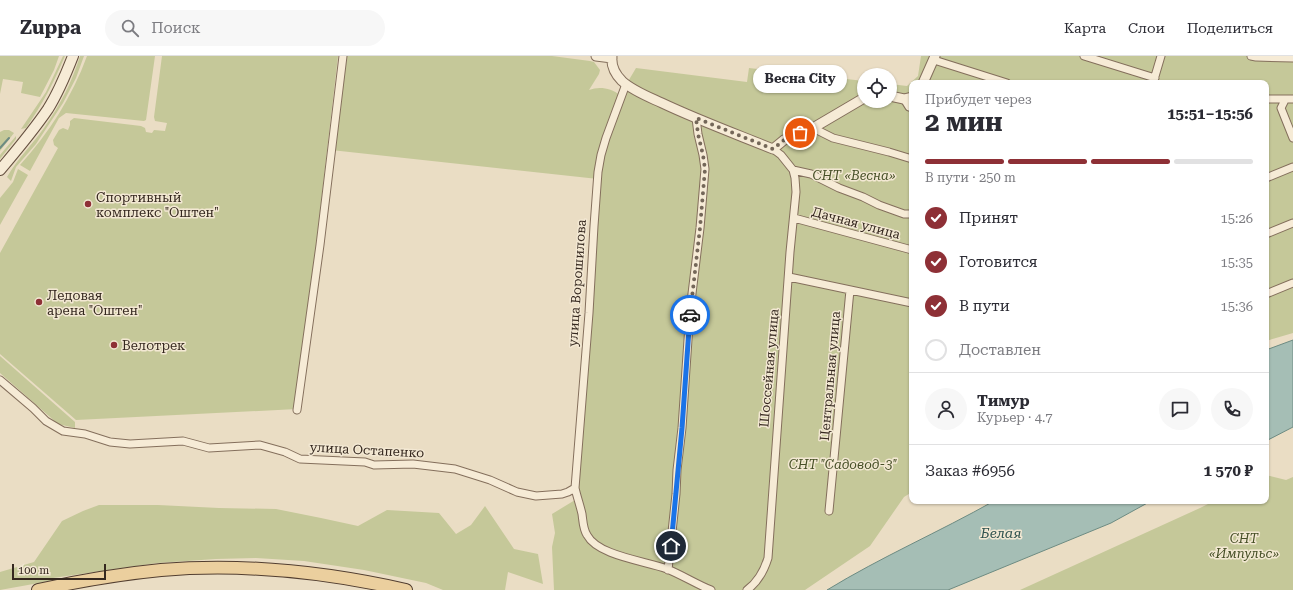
<!DOCTYPE html>
<html lang="ru">
<head>
<meta charset="utf-8">
<style>
  :root { --surface:#fff; --page:#f7f7f7; --text:#2b2b33; --muted:#7c7c81; --line:#e1e1e2; --accent:#8e3036 }
  body { margin:0; font-family:"Roboto Serif",serif; background:var(--page); color:var(--text); height:100vh; display:flex; flex-direction:column; font-size:15px; white-space:nowrap }
  * { box-sizing:border-box; margin:0 }
  p { font-size:13px; color:var(--muted) }
  .icon { flex:none; width:22px; height:22px; fill:none; stroke:currentColor; stroke-width:2; stroke-linecap:round; stroke-linejoin:round }
  .map { position:relative; flex:1; overflow:hidden }
  .details { position:absolute; left:909px; top:24px; width:360px; height:424px; display:flex; flex-direction:column; background:var(--surface); border-radius:8px; box-shadow:0 1px 3px #0004 }
  .details>* { flex:none }
  .fabs { position:absolute; left:857px; top:12px; display:grid; gap:8px }
  .fabs a { display:grid; place-items:center; width:40px; height:40px; border-radius:50%; background:var(--surface); box-shadow:0 1px 3px #0004; font-size:20px }
  .scale { position:absolute; left:12px; bottom:10px; width:94px; box-sizing:border-box; padding-left:4px; border:2px solid #35281f; border-top:0; font-size:11px; line-height:14px; white-space:nowrap; color:#35281f; -webkit-text-stroke:3px #f3e8d3; paint-order:stroke }
  .pin { position:absolute; display:grid; place-items:center; width:34px; height:34px; color:#fff; margin:-17px; border:2px solid #fff; border-radius:50%; box-shadow:0 1px 4px #0007 }
  .courier { position:absolute; display:grid; place-items:center; width:40px; height:40px; margin:-20px; border:3px solid #1a73e8; border-radius:50%; background:#fff; color:#222; box-shadow:0 1px 5px #0007 }
  .bubble { position:absolute; height:28px; border-radius:14px; background:var(--surface); box-shadow:0 1px 3px #0004; font-size:13px; font-weight:700; line-height:28px; text-align:center }
  .summary em { font-style:normal; font-weight:700 }
  .summary div { display:flex; flex-direction:column-reverse }
  .summary { display:flex; align-items:center; justify-content:space-between; height:68px; padding:0 16px }
  h1 { font-size:26px; font-weight:700; line-height:30px }
  .bar { display:grid; grid-template-columns:repeat(4,1fr); gap:6px 4px; align-content:center; height:48px; padding:0 16px }
  .bar i { height:5px; border-radius:3px; background:var(--line) }
  .bar .current { background:var(--accent) }
  .bar p { grid-column:span 4 }
  .line { display:flex; align-items:center; gap:10px; padding:0 16px; border-top:1px solid var(--line) }
  .line div { flex:1 }
  .round { display:grid; place-items:center; flex:none; width:42px; height:42px; border-radius:21px; background:var(--page) }
  ol { padding:0 16px; list-style:none }
  li { display:flex; align-items:center; gap:12px; height:44px }
  li p { margin-inline-start:auto }
  li .icon { padding:4px; border-radius:50%; background:var(--accent); color:#fff; stroke-width:4 }
  li:last-child { color:var(--muted) }
  li i { width:22px; height:22px; border:2px solid var(--line); border-radius:50% }
  header { display:flex; align-items:center; gap:24px; box-sizing:border-box; height:56px; padding:0 20px; background:var(--surface); border-bottom:1px solid var(--line) }
  header strong { font-size:19px }
  nav { display:flex; gap:22px; margin-inline-start:auto; font-size:14px }
  .search { width:280px; height:36px; background:var(--page); display:flex; align-items:center; gap:10px; box-sizing:border-box; padding:0 14px; border-radius:22px; color:var(--muted); font-size:15px }
  .map>svg:first-child { display:block }
</style>
</head>
<body>
<header>
<strong>Zuppa</strong>
<div class="search"><svg class="icon" aria-label="search" viewBox="0 0 24 24"><circle cx="10" cy="10" r="6"/><path d="M15 15l6 6"/></svg>Поиск</div>
<nav><a>Карта</a><a>Слои</a><a>Поделиться</a></nav>
</header>
<div class="map">
<svg width="1293" height="534" viewBox="0 0 1293 534">
  <rect width="100%" height="100%" fill="#eaddc4"/>
  <!-- green -->
  <path fill="#c5c899" d="M0 0H59L54 14 40 41 21 37 23 26 3 23 0 38Z
    M63 0H65C54 26 42 49 26 72L21 73 46 36Z
    M80 0H84L76 22 63 47 36 88 16 111 11 125 7 121C17 103 32 89 44 72 60 49 72 26 80 0Z
    M87 0H155L146 64 144 65 66 57 59 62 30 115 20 109C49 77 72 41 87 0Z
    M162 0H338L315 198 306 289 297 353 76 364 0 298V197L58 92 54 89 53 84 59 74 63 72 68 74 70 69V65L74 62 141 70 145 72 146 76 152 77 154 74 165 75 167 67 155 65 154 61Z
    M343 0H552L590 5 594 6 600 14 599 18 589 34C599 30 611 32 620 39L636 12 747 26 749 12 864 25V45H890V28L907 30 918 20 921 0H1293V277L1266 285V27H912V436L904 441 870 490 805 534H554L552 491 555 477 552 458 575 444 583 476 577 443 598 123 331 94Z
    M4 74H9L14 77 0 95V76Z
    M16 80V83L0 103V99Z
    M18 113 28 119 0 169V142L13 126Z
    M0 300 75 366V372L58 368 0 317Z
    M1266 419 1286 424 1293 421V534H1020L1200 452 1214 445H1266Z
    M99 449H158L219 452 276 453 321 462 358 470 387 454 439 457 456 478 471 469 485 450 514 493 538 498 543 528 508 516 505 534H443L426 527 364 514 304 505 256 502 216 503 157 507 53 522 50 525 0 534V516L34 506 62 465 83 455Z"/>
  <!-- water -->
  <path fill="#a5beb5" stroke="#6d8b82" d="M1293 284V371L1266 385V294Z
    M994 445H1151L1111 467 948 534H827C881 501 939 476 994 445Z"/>
  <g fill="none" stroke-linecap="round" stroke-linejoin="round">
    <!-- stream -->
    <path stroke="#6d8b82" stroke-width="2" d="M0 92 9 82"/>
    <!-- minor casing -->
    <g stroke="#846f5c" stroke-width="9">
      <path id="minor" d="M1084 0 1155 22
        M1251 0 1256 1 1293 2
        M934 4 1007 27
        M1153 27 1161 0
        M626 28 606 82 601 99 598 116 594 170 589 257 575 432C577 441 580 449 582 458 583 465 583 473 587 479 598 500 646 505 667 513 682 519 696 528 711 534
        M904 43 909 51 912 52
        M1266 43H1293
        M1285 44 1281 52 1293 82
        M813 72 833 82 889 96 912 103
        M793 114 811 118 839 132 863 141 879 149 904 158H912
        M1266 122 1293 111
        M794 162 912 194
        M1266 178 1293 167
        M789 221 912 247
        M1266 238 1293 227
        M0 324 33 352 46 365 63 375 85 378 110 386 130 388 183 385 209 392 260 389 285 396 300 403 365 406 374 409 413 408 455 413 490 424 517 436 536 440 562 438 568 436 575 432
        M297 354 320 189 343 0
        M829 455 850 234
        M668 514 676 438 677 414 682 372 690 254 700 172 705 113 703 99 698 78 696 62
        M747 534C758 526 764 515 768 502L790 196 796 136 795 122 793 114 781 99 773 93"/>
    </g>
    <!-- tertiary casing -->
    <g stroke="#846f5c" stroke-width="11">
      <path id="tertiary" d="M596 0 612 2
        M612 0C611 9 615 18 622 25 633 35 649 41 662 47 698 64 736 78 773 93L784 84 813 72 864 42
        M923 27 935 0
        M890 40 904 43 912 41"/>
    </g>
    <!-- secondary casing -->
    <g stroke="#65503f" stroke-width="12">
      <path id="secondary" d="M0 114C17 94 33 75 48 53 58 37 66 18 73 0"/>
    </g>
    <!-- primary casing -->
    <g stroke="#523e30" stroke-width="14">
      <path id="primary" d="M38 534C79 525 120 518 161 514 243 507 326 516 406 534"/>
    </g>
    <!-- minor -->
    <use href="#minor" stroke="#f6ebd6" stroke-width="7"/>
    <!-- tertiary -->
    <use href="#tertiary" stroke="#f6ebd6" stroke-width="9"/>
    <!-- secondary -->
    <use href="#secondary" stroke="#f6ebd6" stroke-width="10"/>
    <!-- primary -->
    <use href="#primary" stroke="#ebcf9e" stroke-width="12"/>
  </g>
  <g fill="none" stroke-linecap="round" stroke-linejoin="round">
    <!-- done -->
    <path stroke="#746759" stroke-width="4" stroke-dasharray="0 7.2" d="M690 259 700 172 705 113 703 99 698 78 696 62 773 93 784 84 800 77"/>
    <!-- route -->
    <path stroke="#1a73e8" stroke-width="5" d="M671 490 682 372 690 259"/>
  </g>
  <!-- markers -->
  <g fill="#8e3036" stroke="#f3e8d3" stroke-width="1.5">
    <circle cx="88" cy="148" r="4"/>
    <circle cx="39" cy="246" r="4"/>
    <circle cx="114" cy="289" r="4"/>
  </g>
  <g text-anchor="middle" dominant-baseline="central" stroke-width="3" stroke-linejoin="round" paint-order="stroke">
    <!-- park labels -->
    <g font-size="13" font-style="italic" fill="#475027" stroke="#f3e8d3">
      <text x="854" y="119">СНТ «Весна»</text>
      <text x="843" y="408">СНТ "Садовод-3"</text>
      <text x="1244" y="482">СНТ<tspan x="1244" dy="15">«Импульс»</tspan></text>
    </g>
    <!-- poi labels -->
    <g font-size="13" fill="#35281f" stroke="#f3e8d3" text-anchor="start">
      <text x="96" y="141">Спортивный<tspan x="96" dy="15">комплекс "Оштен"</tspan></text>
      <text x="47" y="239">Ледовая<tspan x="47" dy="15">арена "Оштен"</tspan></text>
      <text x="122" y="289">Велотрек</text>
    </g>
    <!-- street labels -->
    <g font-size="13" fill="#35281f" stroke="#f3e8d3">
      <text transform="translate(856 167) rotate(15)">Дачная улица</text>
      <text transform="translate(577 227) rotate(-86)">улица Ворошилова</text>
      <text transform="translate(769 312) rotate(-85)">Шоссейная улица</text>
      <text transform="translate(830 320) rotate(-85)">Центральная улица</text>
      <text transform="translate(367 394) rotate(3)">улица Остапенко</text>
    </g>
    <!-- water labels -->
    <g font-size="14" font-style="italic" fill="#2f534f" stroke="#f3e8d3">
      <text x="1001" y="477">Белая</text>
    </g>
  </g>
</svg>
<div class="fabs">
<a><svg class="icon" aria-label="locate" viewBox="0 0 24 24"><circle cx="12" cy="12" r="6"/><path d="M12 2v4M12 18v4M2 12h4M18 12h4"/></svg></a>
</div>
<div class="scale">100 m</div>
<div class="pin" style="left:800px;top:77px;background:#ea580c"><svg class="icon" aria-label="bag" viewBox="0 0 24 24"><path d="M5 8h14l-1 12H6zM9 8a3 3 0 0 1 6 0"/></svg></div>
<div class="pin" style="left:671px;top:490px;background:#1f2937"><svg class="icon" aria-label="home" viewBox="0 0 24 24"><path d="M3 11l9-7 9 7M6 9v11h12V9"/></svg></div>
<div class="courier" style="left:690px;top:259px"><svg class="icon" aria-label="car" viewBox="0 0 24 24"><path d="M5 17H2v-5l4-1 3-4h7l3 4 3 1v5h-3M9 17h6M6 11h13"/><circle cx="7" cy="17" r="2"/><circle cx="17" cy="17" r="2"/></svg></div>
<div class="bubble" style="left:753px;top:9px;width:94px">Весна City</div>
<section class="details">
<div class="summary"><div><h1>2 мин</h1><p>Прибудет через</p></div><em>15:51–15:56</em></div>
<div class="bar"><i class="current"></i><i class="current"></i><i class="current"></i><i></i><p>В пути · 250 m</p></div>
<ol>
<li><svg class="icon" aria-label="check" viewBox="0 0 24 24"><path d="M5 12l5 5 9-10"/></svg>Принят<p>15:26</p></li>
<li><svg class="icon" aria-label="check" viewBox="0 0 24 24"><path d="M5 12l5 5 9-10"/></svg>Готовится<p>15:35</p></li>
<li><svg class="icon" aria-label="check" viewBox="0 0 24 24"><path d="M5 12l5 5 9-10"/></svg>В пути<p>15:36</p></li>
<li><i></i>Доставлен</li>
</ol>
<div class="line" style="height:72px"><a class="round"><svg class="icon" aria-label="person" viewBox="0 0 24 24"><circle cx="12" cy="8" r="4"/><path d="M4 21q1-7 8-7t8 7"/></svg></a><div><b>Тимур</b><p>Курьер · 4.7</p></div><a class="round"><svg class="icon" aria-label="chat" viewBox="0 0 24 24"><path d="M4 5h16v11H9l-5 4z"/></svg></a><a class="round"><svg class="icon" aria-label="phone" viewBox="0 0 24 24"><path d="M5 4h4l2 5-3 2q2 4 5 5l2-3 5 2v4C11 20 4 13 5 4z"/></svg></a></div>
<div class="line" style="height:52px"><div>Заказ #6956</div><b>1 570 ₽</b></div>
</section>
</div>
</body>
</html>
